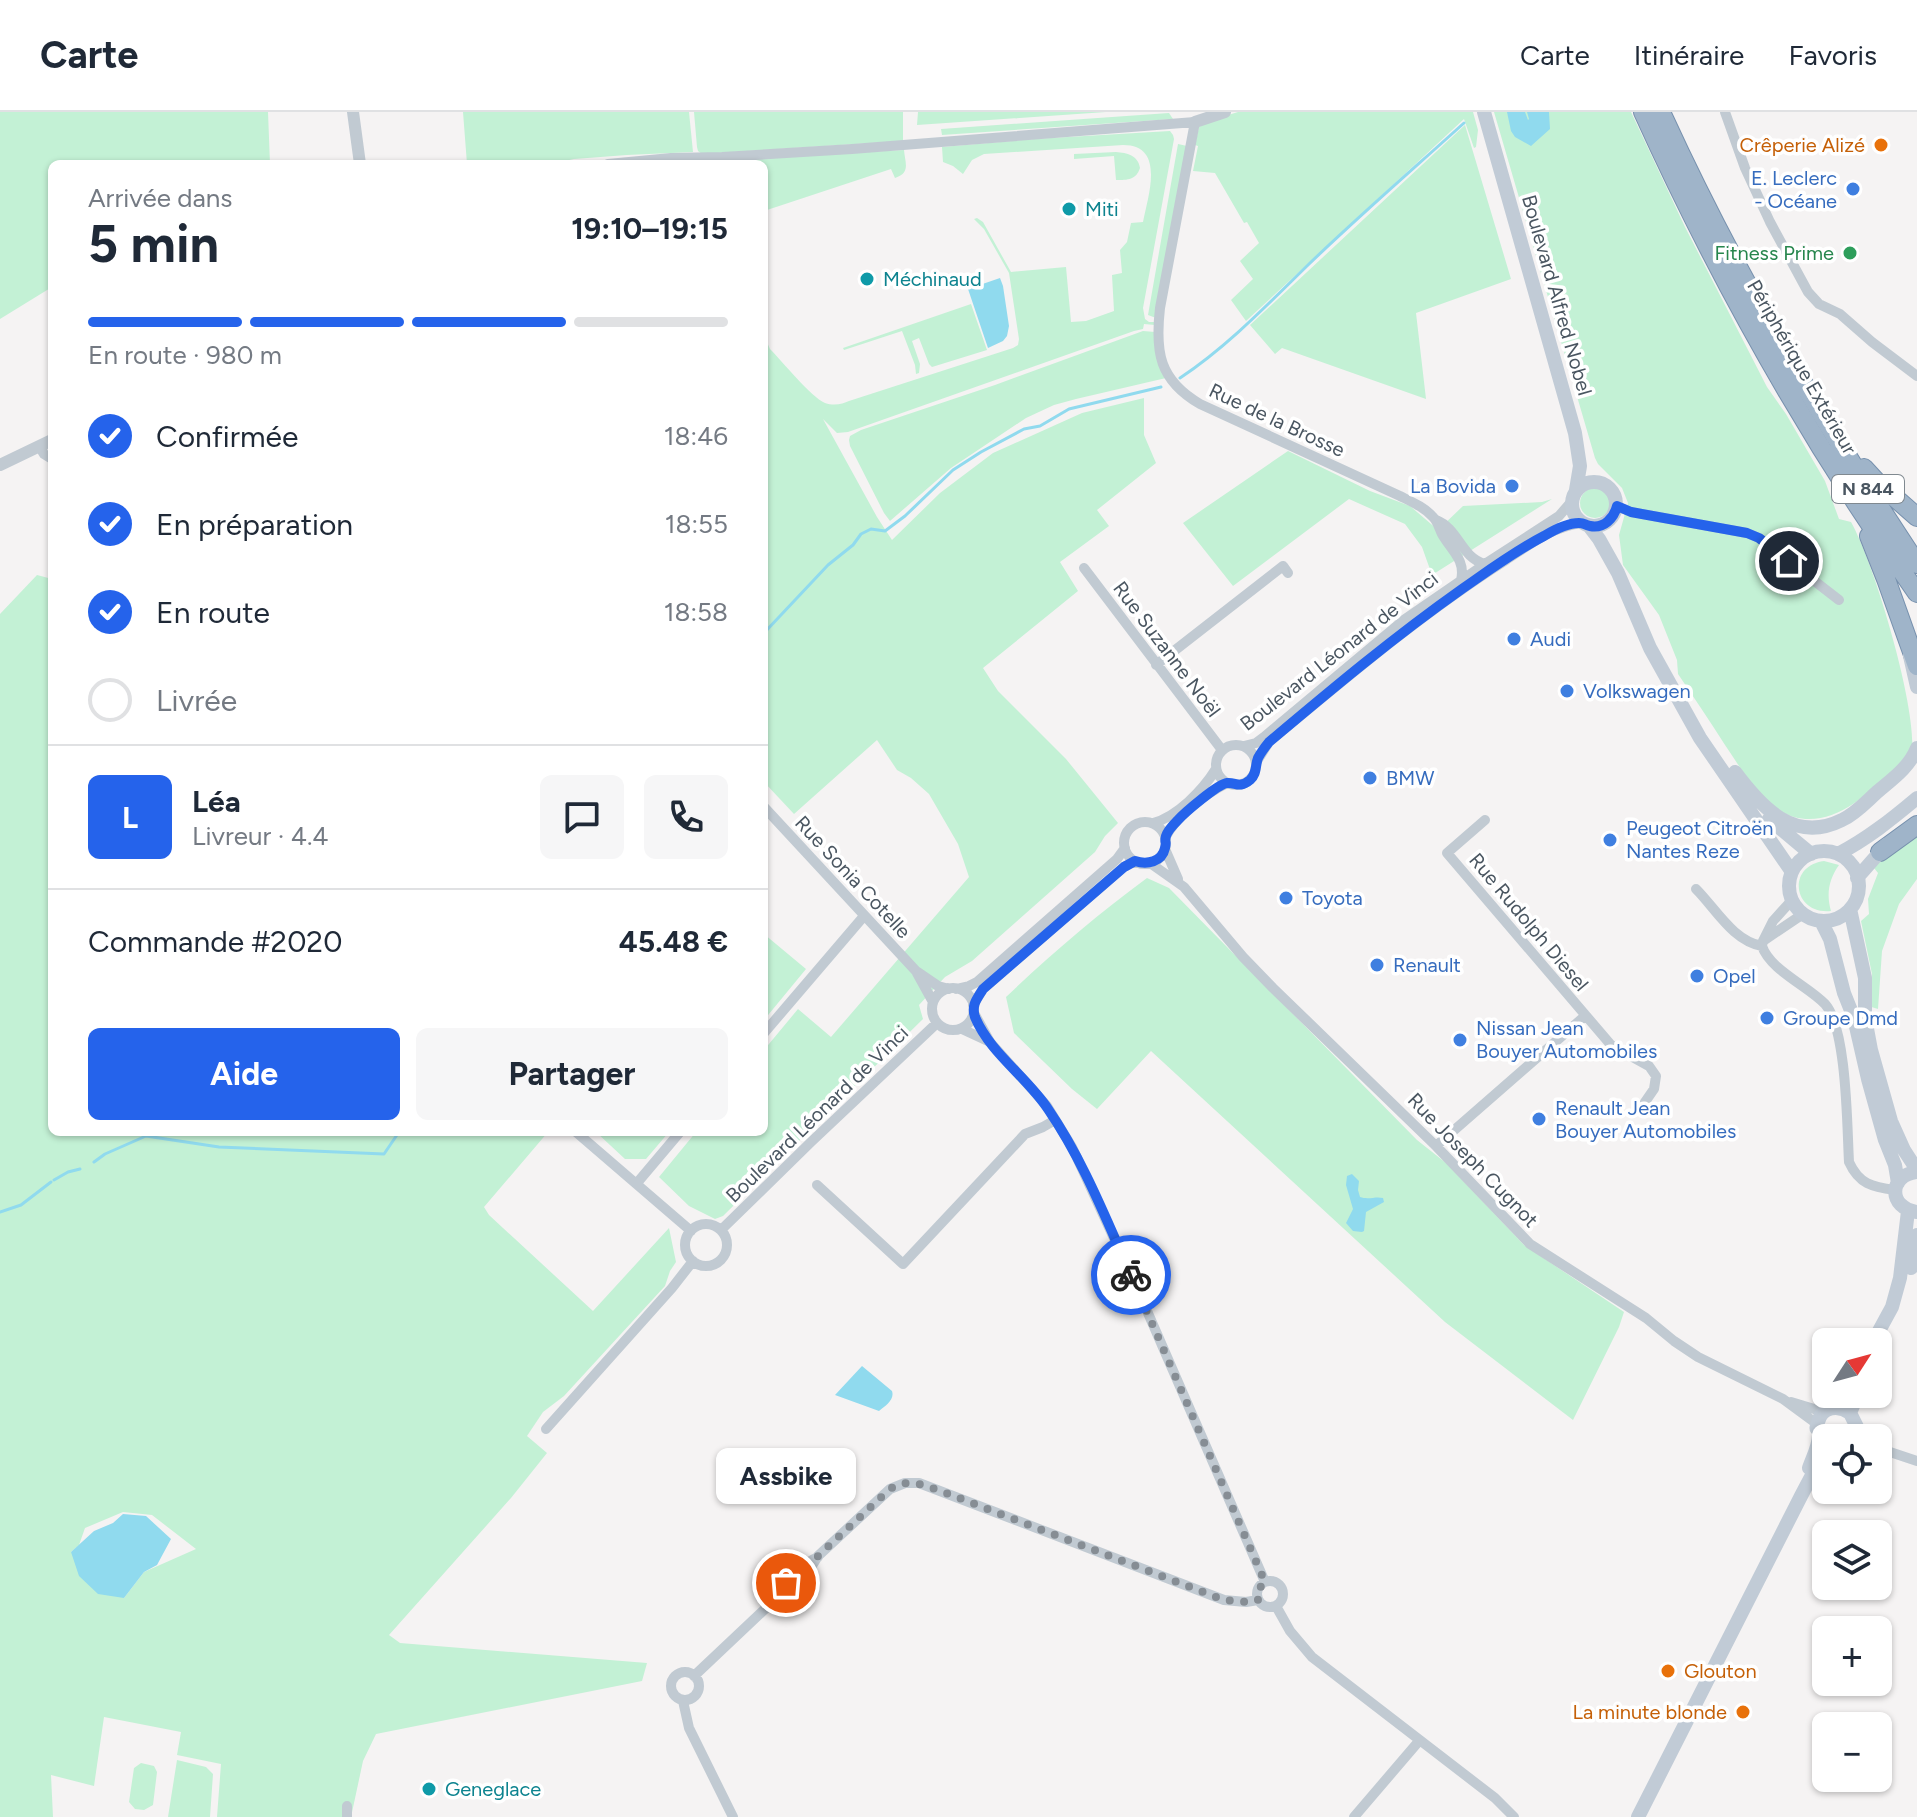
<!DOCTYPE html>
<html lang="fr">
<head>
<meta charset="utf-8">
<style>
  :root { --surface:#fff; --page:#f6f6f7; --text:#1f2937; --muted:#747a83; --line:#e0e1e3; --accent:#2563eb }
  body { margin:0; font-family:Figtree,sans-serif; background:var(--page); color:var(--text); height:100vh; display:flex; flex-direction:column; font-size:30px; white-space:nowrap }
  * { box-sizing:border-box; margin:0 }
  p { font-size:26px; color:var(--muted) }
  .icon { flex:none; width:44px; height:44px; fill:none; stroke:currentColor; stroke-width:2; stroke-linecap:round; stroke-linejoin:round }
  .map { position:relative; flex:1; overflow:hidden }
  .side { position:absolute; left:48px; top:48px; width:720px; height:976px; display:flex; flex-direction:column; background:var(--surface); border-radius:12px; box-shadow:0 2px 6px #0004 }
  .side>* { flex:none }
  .needle { width:52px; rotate:54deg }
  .controls { position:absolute; left:1812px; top:1216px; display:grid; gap:16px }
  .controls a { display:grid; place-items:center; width:80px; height:80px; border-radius:12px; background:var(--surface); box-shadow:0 2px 6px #0004; font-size:40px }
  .pin { position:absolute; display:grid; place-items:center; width:68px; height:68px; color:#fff; margin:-34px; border:4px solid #fff; border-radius:50%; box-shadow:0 2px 8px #0007 }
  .courier { position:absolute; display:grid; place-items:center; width:80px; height:80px; margin:-40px; border:6px solid #2563eb; border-radius:50%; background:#fff; color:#222; box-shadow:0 2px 10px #0007 }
  .bubble { position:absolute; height:56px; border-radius:12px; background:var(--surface); box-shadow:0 2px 6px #0004; font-size:26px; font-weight:700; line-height:56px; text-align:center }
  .overview em { font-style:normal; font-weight:700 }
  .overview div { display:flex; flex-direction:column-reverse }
  .overview { display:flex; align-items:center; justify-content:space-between; height:136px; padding:0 40px }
  h1 { font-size:52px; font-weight:700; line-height:60px }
  .bar { display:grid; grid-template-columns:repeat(4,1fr); gap:12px 8px; align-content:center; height:96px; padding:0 40px }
  .bar i { height:10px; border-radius:6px; background:var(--line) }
  .bar .current { background:var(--accent) }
  .bar p { grid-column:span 4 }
  .line { display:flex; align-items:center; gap:20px; padding:0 40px; border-top:2px solid var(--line) }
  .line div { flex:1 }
  .round { display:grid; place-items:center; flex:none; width:84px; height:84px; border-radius:12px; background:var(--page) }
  ol { padding:0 40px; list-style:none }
  li { display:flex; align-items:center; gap:24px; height:88px }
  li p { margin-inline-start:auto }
  li .icon { padding:8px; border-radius:50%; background:var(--accent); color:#fff; stroke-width:4 }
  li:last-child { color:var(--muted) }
  li i { width:44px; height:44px; border:4px solid var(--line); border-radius:50% }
  .action { display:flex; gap:16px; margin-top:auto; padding:16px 40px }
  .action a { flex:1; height:92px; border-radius:12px; background:var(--accent); color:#fff; font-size:32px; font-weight:700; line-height:92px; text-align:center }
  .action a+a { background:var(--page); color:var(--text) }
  header { display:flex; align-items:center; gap:48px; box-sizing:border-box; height:112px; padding:0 40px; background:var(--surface); border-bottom:2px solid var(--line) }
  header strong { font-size:38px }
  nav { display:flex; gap:44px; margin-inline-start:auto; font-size:28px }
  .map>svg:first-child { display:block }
</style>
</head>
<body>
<header>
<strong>Carte</strong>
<nav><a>Carte</a><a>Itinéraire</a><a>Favoris</a></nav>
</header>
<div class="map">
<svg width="1917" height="1705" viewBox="0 0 1917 1705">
  <rect width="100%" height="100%" fill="#f5f3f3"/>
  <!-- green -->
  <path fill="#c3f1d5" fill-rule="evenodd" d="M0 0H268L270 52H52V175L0 207Z
    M463 0H689L693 40 627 43 574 47 551 52H467Z
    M694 0H903V29L702 42 698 39 697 35Z
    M918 0H1106L917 13Z
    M1238 0H1473L1478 18 1476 35 1474 36 1464 7 1246 209 1231 188 1253 167 1240 149 1259 131 1247 110 1244 111 1215 61 1193 59 1198 34 1195 33 1199 15 1209 9Z
    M1494 0H1631L1685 115 1767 275 1786 302 1825 369 1839 407 1851 410C1875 453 1917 596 1912 640 1907 650 1864 685 1853 692 1830 707 1804 714 1779 698 1756 683 1740 655 1725 633 1710 609 1694 586 1678 562L1677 548 1659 503 1623 453 1619 423 1628 391 1622 376 1598 352 1595 346Z
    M1169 1 1173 7 942 23 941 17Z
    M1465 13 1511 167 1416 201 1426 287 1282 236 1275 242 1250 213Z
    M1170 19 1173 23 1174 27 1143 196 1145 207 1149 210H1154L1155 213 1144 212 1143 217 1134 219 848 320 837 321 823 307 877 405 892 428 940 381 993 341 1082 301 1144 286V323L1156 351 1097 398 1109 414 1060 450 1078 479 983 556 998 579 1066 647 1118 711 1105 724 1095 740 972 849 945 865 919 893 923 907 723 1104 715 1107 689 1094 659 1065 696 1020H764V938L798 897 831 925 969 765 958 732 929 682 911 666 897 658 877 628 794 702 764 670V204L766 228 770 237C782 249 811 285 825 291 834 294 843 292 849 289L1013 236 1018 233 1019 227 1009 161 984 117 974 107 977 106 983 110 1011 160 1066 155 1071 210 1086 209 1114 199 1112 163 1122 161 1120 138 1127 130 1131 111 1143 110C1148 84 1166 33 1123 33L984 42 972 48 963 62 953 54 943 50 942 35 1034 27Z
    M1178 32 1187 34 1156 206 1148 203Z
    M904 38C905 51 911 61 895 66L891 57 764 99V52H633Z
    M1116 40C1127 41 1138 43 1140 56 1136 68 1128 68 1116 68L1114 44 1074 47V42Z
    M971 192 987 238 932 255 929 252 919 226 912 229 920 252 919 261 916 262 915 253 902 219 844 238 843 236Z
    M1143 219 1155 220 1166 266 1076 287 1054 293 1026 306 951 356 890 409 884 401 850 334 849 328 850 324 861 318 995 273Z
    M1288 339 1370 379 1410 394 1438 418 1463 394 1542 390 1552 387 1432 463 1422 435 1405 412 1349 387 1233 474 1183 411Z
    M1580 391a15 15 0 1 1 30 0a15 15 0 1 1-30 0Z
    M37 463 52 467V1020H548L484 1095 489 1103 593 1199 669 1116 676 1150 670 1159 665 1174 564 1284 543 1300 527 1324 547 1341 511 1386 389 1523 400 1531 647 1551 642 1569 376 1622 363 1649 351 1705H217L221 1652 177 1643 181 1620 104 1605 94 1674 51 1663 53 1705H0V502ZM123 1400 152 1403 196 1437 144 1460 124 1486 71 1440 79 1433 85 1416Z
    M1917 720V767L1899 792 1882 839 1878 897 1868 894 1872 862 1861 809 1869 802 1868 787 1878 761 1874 756 1885 743Z
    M1824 749 1839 753C1829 767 1826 782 1831 799 1793 803 1786 754 1824 749Z
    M1147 766 1169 776 1417 1028 1446 1051 1524 1133 1624 1200 1619 1215 1573 1308 1445 1210 1151 939 1097 997 1072 977 1014 921 1006 885C1050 843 1098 802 1147 766Z
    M764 822 806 857 764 908Z
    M596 1020H669L646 1047H625Z
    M177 1648 206 1655 213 1662 210 1705H168Z
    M141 1651 154 1654 157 1660 153 1693 144 1698 135 1697 129 1690 134 1656Z"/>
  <!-- water -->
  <path fill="#90daee" d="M1507 0H1525L1528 8 1529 7 1527 0H1549L1550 17 1531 34 1515 25 1511 19Z
    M1000 166 1003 174 1009 214 1007 224 1003 229 988 236 968 177Z
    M1352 1062 1359 1069 1358 1078 1360 1085C1369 1088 1375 1084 1383 1086L1384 1090 1366 1100 1364 1119 1362 1120 1353 1119 1346 1111 1353 1097 1346 1073 1347 1064Z
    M862 1254 892 1279C895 1288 885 1294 879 1299L835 1283Z
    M123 1402 146 1404 171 1427 157 1453 144 1460 124 1486 98 1482 79 1464 71 1440 94 1419 113 1411Z"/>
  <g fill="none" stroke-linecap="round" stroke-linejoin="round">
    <!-- stream -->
    <path stroke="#90daee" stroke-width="3" d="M1180 266C1228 234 1268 192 1309 152 1359 104 1412 58 1464 11
      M764 521 828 453 853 433 861 422 871 417 885 419 905 404 953 358 981 340 1024 317 1040 314 1069 297 1161 275
      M94 1050 105 1042 146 1024 219 1035 384 1042 399 1020
      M54 1068 68 1060 80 1057
      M0 1100 21 1093 51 1070"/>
    <!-- trunk casing -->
    <g stroke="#7690ad" stroke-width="20">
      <path id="trunk" d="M1643 0C1719 168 1811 331 1917 481
        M1661 0C1733 158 1821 308 1917 452
        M1864 356 1876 369 1917 405
        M1869 424 1886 467 1917 554
        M1880 740 1917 713"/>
    </g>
    <!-- minor -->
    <path stroke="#c1cad2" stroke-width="10" d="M1725 0 1745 56 1770 110 1808 180 1819 192 1840 202 1872 230 1917 264
      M608 52 671 46 722 45 852 37 1195 10 1160 196C1155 240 1159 268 1200 292L1400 384C1412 390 1424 395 1433 405 1438 410 1439 416 1442 422 1451 438 1466 448 1461 468
      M39 334 44 342 52 347
      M1617 394 1631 400 1747 421 1759 426 1839 488
      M1436 408C1459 417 1461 446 1485 452
      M1084 456 1222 638
      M1156 553 1283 454 1288 461
      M1216 653a20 20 0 1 1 40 0a20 20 0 1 1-40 0Z
      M1244 634 1256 631 1264 625 1405 507 1485 452 1559 404 1572 389
      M1257 649 1269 630C1346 566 1421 502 1506 448 1529 433 1553 414 1582 411
      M764 695 916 859 938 874 949 877
      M1485 708 1447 741 1611 933 1649 954 1656 964 1654 977 1645 990
      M1124 731a21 21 0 1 1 42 0a21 21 0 1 1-42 0Z
      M1153 711C1177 705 1203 678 1216 657
      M1165 726C1176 704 1205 682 1227 671
      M1165 737 1178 767
      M1150 751 1184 775 1243 845 1273 876 1436 1034 1530 1132 1646 1206 1674 1229 1698 1245 1783 1287 1817 1312
      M1696 777C1716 797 1733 829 1762 834
      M1792 788 1773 809 1763 829 1803 802
      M1763 829 1762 834C1770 858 1808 874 1825 892 1847 916 1847 1015 1849 1050 1859 1072 1872 1075 1895 1078
      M917 861 933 890
      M932 897a21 21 0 1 1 42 0a21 21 0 1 1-42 0Z
      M956 877 969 874 977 870 1117 747 1125 736
      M973 893 983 877 1124 755 1135 749
      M962 917 990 930 974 901
      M764 921 864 804
      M990 930 1047 994 1072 1035 1141 1185 1265 1470
      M576 1020 691 1119
      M1436 1034 1585 904
      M637 1071 680 1020
      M817 1073 903 1152 1025 1022 1043 1015 1055 1008
      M685 1133a21 21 0 1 1 42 0a21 21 0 1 1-42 0Z
      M721 1118 811 1030 937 911
      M1791 1290 1824 1300
      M1857 1315 1873 1326
      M546 1317 672 1176 693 1149
      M1878 1336 1917 1349
      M1257 1482a13 13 0 1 1 26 0a13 13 0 1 1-26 0Z
      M784 1479C788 1464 804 1451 818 1445
      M1276 1494 1290 1519 1312 1545 1495 1686 1514 1705
      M671 1574a14 14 0 1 1 28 0a14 14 0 1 1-28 0Z
      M694 1564 784 1479C798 1473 810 1458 818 1444L890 1377 905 1371H919L1224 1488 1246 1490 1258 1488
      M683 1589 689 1616 733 1705
      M347 1705V1694
      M1354 1705 1419 1629"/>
    <!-- tertiary -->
    <path stroke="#c1cad2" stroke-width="12" d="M353 0 360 52
      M1195 10 1225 0
      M0 353 52 328"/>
    <!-- secondary -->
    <path stroke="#c1cbd6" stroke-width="14" d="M1484 0 1575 321 1580 354 1576 378
      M1572 392a22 22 0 1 1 44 0a22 22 0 1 1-44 0Z
      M1589 414 1599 427 1618 461 1650 536 1700 626 1792 760
      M1910 544 1917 575
      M1735 660C1761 695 1794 732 1842 708 1855 702 1865 691 1876 681 1891 668 1909 656 1917 636
      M1769 707 1811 742
      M1789 774a35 35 0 1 1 70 0a35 35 0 1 1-70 0Z
      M1838 742C1867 727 1892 707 1917 686
      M1857 766 1886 733
      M1850 797 1865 866V906L1871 938 1891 1009 1904 1038 1917 1058
      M1821 809 1830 827 1844 881 1854 906 1868 967 1885 1028 1895 1053 1898 1071
      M1917 1100C1888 1096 1888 1063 1917 1060
      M1911 1156 1917 1123
      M1873 1230 1892 1195 1900 1166 1908 1099
      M1850 1301 1858 1282
      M1809 1356C1812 1347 1819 1334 1819 1323 1819 1311 1814 1323 1818 1310 1822 1294 1839 1293 1850 1301L1857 1315 1853 1326
      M1638 1705 1801 1384 1821 1346 1826 1343"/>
    <!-- trunk -->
    <use href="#trunk" stroke="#9fb4c9" stroke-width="18"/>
  </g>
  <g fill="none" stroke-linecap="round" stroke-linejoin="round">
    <!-- done -->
    <path stroke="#868d94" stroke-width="8" stroke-dasharray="0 14.4" d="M786 1471 784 1479C798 1473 810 1458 818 1444L890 1377C909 1365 926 1374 946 1381L1224 1488 1246 1490 1258 1488 1257 1479 1265 1470 1131 1163"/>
    <!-- route -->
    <path stroke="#2563eb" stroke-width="10" d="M1131 1163C1106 1107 1083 1048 1048 997 1027 965 990 941 975 905 971 893 977 887 983 877L1124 755 1135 749C1147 753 1162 750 1165 736 1167 728 1164 732 1166 724 1168 718 1173 713 1177 709 1184 701 1218 672 1227 671 1236 670 1239 677 1250 668 1257 662 1255 654 1258 646 1261 640 1265 635 1269 630 1332 577 1394 525 1462 477 1488 459 1515 439 1544 424 1554 418 1567 411 1579 411 1585 411 1584 413 1590 414 1604 417 1614 406 1617 394L1631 400 1747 421 1759 426 1789 449"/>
  </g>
  <!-- markers -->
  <g fill="#e8710a" stroke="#fff" stroke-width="3">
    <circle cx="1881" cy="33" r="8"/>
    <circle cx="1668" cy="1559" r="8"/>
    <circle cx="1743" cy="1600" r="8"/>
  </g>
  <g fill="#3f7fe0" stroke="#fff" stroke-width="3">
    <circle cx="1853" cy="77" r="8"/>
    <circle cx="1512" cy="374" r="8"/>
    <circle cx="1514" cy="527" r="8"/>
    <circle cx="1567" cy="579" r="8"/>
    <circle cx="1370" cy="666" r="8"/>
    <circle cx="1610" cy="728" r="8"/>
    <circle cx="1286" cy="786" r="8"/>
    <circle cx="1377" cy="853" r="8"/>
    <circle cx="1697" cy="864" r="8"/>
    <circle cx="1767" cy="906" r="8"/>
    <circle cx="1460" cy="928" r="8"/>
    <circle cx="1539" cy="1007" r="8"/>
  </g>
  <g fill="#0f9aa8" stroke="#fff" stroke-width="3">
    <circle cx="1069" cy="97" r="8"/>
    <circle cx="867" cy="167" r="8"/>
    <circle cx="429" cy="1677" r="8"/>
  </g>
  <circle fill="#2e9e5b" stroke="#fff" stroke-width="3" cx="1850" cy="141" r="8"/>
  <g text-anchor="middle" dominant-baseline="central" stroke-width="7" stroke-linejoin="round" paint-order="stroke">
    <!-- shield labels -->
    <rect fill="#fff" stroke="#808990" stroke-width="2" x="1832" y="363" width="72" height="28" rx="6"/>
    <g font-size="18" font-weight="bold" fill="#4a5661">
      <text x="1868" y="377">N 844</text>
    </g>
    <!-- food labels -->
    <g font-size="20" fill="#c56008" stroke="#fff" text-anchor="end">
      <text x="1865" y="33">Crêperie Alizé</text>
      <text x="1684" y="1559" text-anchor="start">Glouton</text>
      <text x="1727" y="1600">La minute blonde</text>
    </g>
    <!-- shop labels -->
    <g font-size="20" fill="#366cbe" stroke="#fff" text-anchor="start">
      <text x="1837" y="66" text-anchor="end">E. Leclerc<tspan x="1837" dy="23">- Océane</tspan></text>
      <text x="1496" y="374" text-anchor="end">La Bovida</text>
      <text x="1530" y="527">Audi</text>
      <text x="1583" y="579">Volkswagen</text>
      <text x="1386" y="666">BMW</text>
      <text x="1626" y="716">Peugeot Citroën<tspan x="1626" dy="23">Nantes Reze</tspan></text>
      <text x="1302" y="786">Toyota</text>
      <text x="1393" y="853">Renault</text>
      <text x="1713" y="864">Opel</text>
      <text x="1783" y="906">Groupe Dmd</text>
      <text x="1476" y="916">Nissan Jean<tspan x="1476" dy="23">Bouyer Automobiles</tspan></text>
      <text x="1555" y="996">Renault Jean<tspan x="1555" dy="23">Bouyer Automobiles</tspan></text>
    </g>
    <!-- culture labels -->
    <g font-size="20" fill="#0d838f" stroke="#fff" text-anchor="start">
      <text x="1085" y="97">Miti</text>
      <text x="883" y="167">Méchinaud</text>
      <text x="445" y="1677">Geneglace</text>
    </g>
    <!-- leisure labels -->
    <g font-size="20" fill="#27864d" stroke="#fff" text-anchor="end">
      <text x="1834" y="141">Fitness Prime</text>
    </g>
    <!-- street labels -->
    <g font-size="20" fill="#4a5661" stroke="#fff">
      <text transform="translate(1557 183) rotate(74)">Boulevard Alfred Nobel</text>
      <text transform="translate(1802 255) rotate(60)">Périphérique Extérieur</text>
      <text transform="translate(1277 308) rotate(25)">Rue de la Brosse</text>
      <text transform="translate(1167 537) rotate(53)">Rue Suzanne Noël</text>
      <text transform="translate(1339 539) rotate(-38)">Boulevard Léonard de Vinci</text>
      <text transform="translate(853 765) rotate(47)">Rue Sonia Cotelle</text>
      <text transform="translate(1529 810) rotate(50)">Rue Rudolph Diesel</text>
      <text transform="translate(817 1002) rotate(-44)">Boulevard Léonard de Vinci</text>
      <text transform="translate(1473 1048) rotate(46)">Rue Joseph Cugnot</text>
    </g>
  </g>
</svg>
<div class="controls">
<a><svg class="needle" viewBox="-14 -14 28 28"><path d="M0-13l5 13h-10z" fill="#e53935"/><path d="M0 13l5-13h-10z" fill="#747a83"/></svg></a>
<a><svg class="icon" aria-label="locate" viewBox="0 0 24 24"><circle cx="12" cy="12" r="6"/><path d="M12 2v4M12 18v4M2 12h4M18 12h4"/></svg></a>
<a><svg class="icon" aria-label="layers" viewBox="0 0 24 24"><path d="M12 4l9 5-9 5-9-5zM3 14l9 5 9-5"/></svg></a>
<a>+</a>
<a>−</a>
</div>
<div class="pin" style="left:786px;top:1471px;background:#ea580c"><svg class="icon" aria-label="bag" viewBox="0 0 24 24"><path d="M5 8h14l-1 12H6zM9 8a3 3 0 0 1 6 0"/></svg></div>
<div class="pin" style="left:1789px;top:449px;background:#1f2937"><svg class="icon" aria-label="home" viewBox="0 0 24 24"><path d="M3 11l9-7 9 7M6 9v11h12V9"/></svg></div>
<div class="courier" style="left:1131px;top:1163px"><svg class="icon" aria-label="bike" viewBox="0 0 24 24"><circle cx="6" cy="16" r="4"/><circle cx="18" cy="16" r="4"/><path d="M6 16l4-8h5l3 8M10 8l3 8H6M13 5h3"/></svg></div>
<div class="bubble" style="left:716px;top:1336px;width:140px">Assbike</div>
<section class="side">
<div class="overview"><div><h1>5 min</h1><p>Arrivée dans</p></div><em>19:10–19:15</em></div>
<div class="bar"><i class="current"></i><i class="current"></i><i class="current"></i><i></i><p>En route · 980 m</p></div>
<ol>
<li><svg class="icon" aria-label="check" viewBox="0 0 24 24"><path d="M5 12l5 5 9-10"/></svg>Confirmée<p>18:46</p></li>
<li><svg class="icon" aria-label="check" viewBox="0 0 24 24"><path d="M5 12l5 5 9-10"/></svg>En préparation<p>18:55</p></li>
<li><svg class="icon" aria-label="check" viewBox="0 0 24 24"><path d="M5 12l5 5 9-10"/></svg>En route<p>18:58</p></li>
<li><i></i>Livrée</li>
</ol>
<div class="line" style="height:144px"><b class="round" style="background:var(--accent);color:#fff">L</b><div><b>Léa</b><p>Livreur · 4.4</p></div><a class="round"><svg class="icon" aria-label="chat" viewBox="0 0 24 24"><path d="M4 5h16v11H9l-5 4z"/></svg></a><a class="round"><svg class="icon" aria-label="phone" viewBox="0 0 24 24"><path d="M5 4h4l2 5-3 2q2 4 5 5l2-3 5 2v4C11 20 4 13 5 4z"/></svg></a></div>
<div class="line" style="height:104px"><div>Commande #2020</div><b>45.48 €</b></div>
<div class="action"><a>Aide</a><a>Partager</a></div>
</section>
</div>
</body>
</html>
